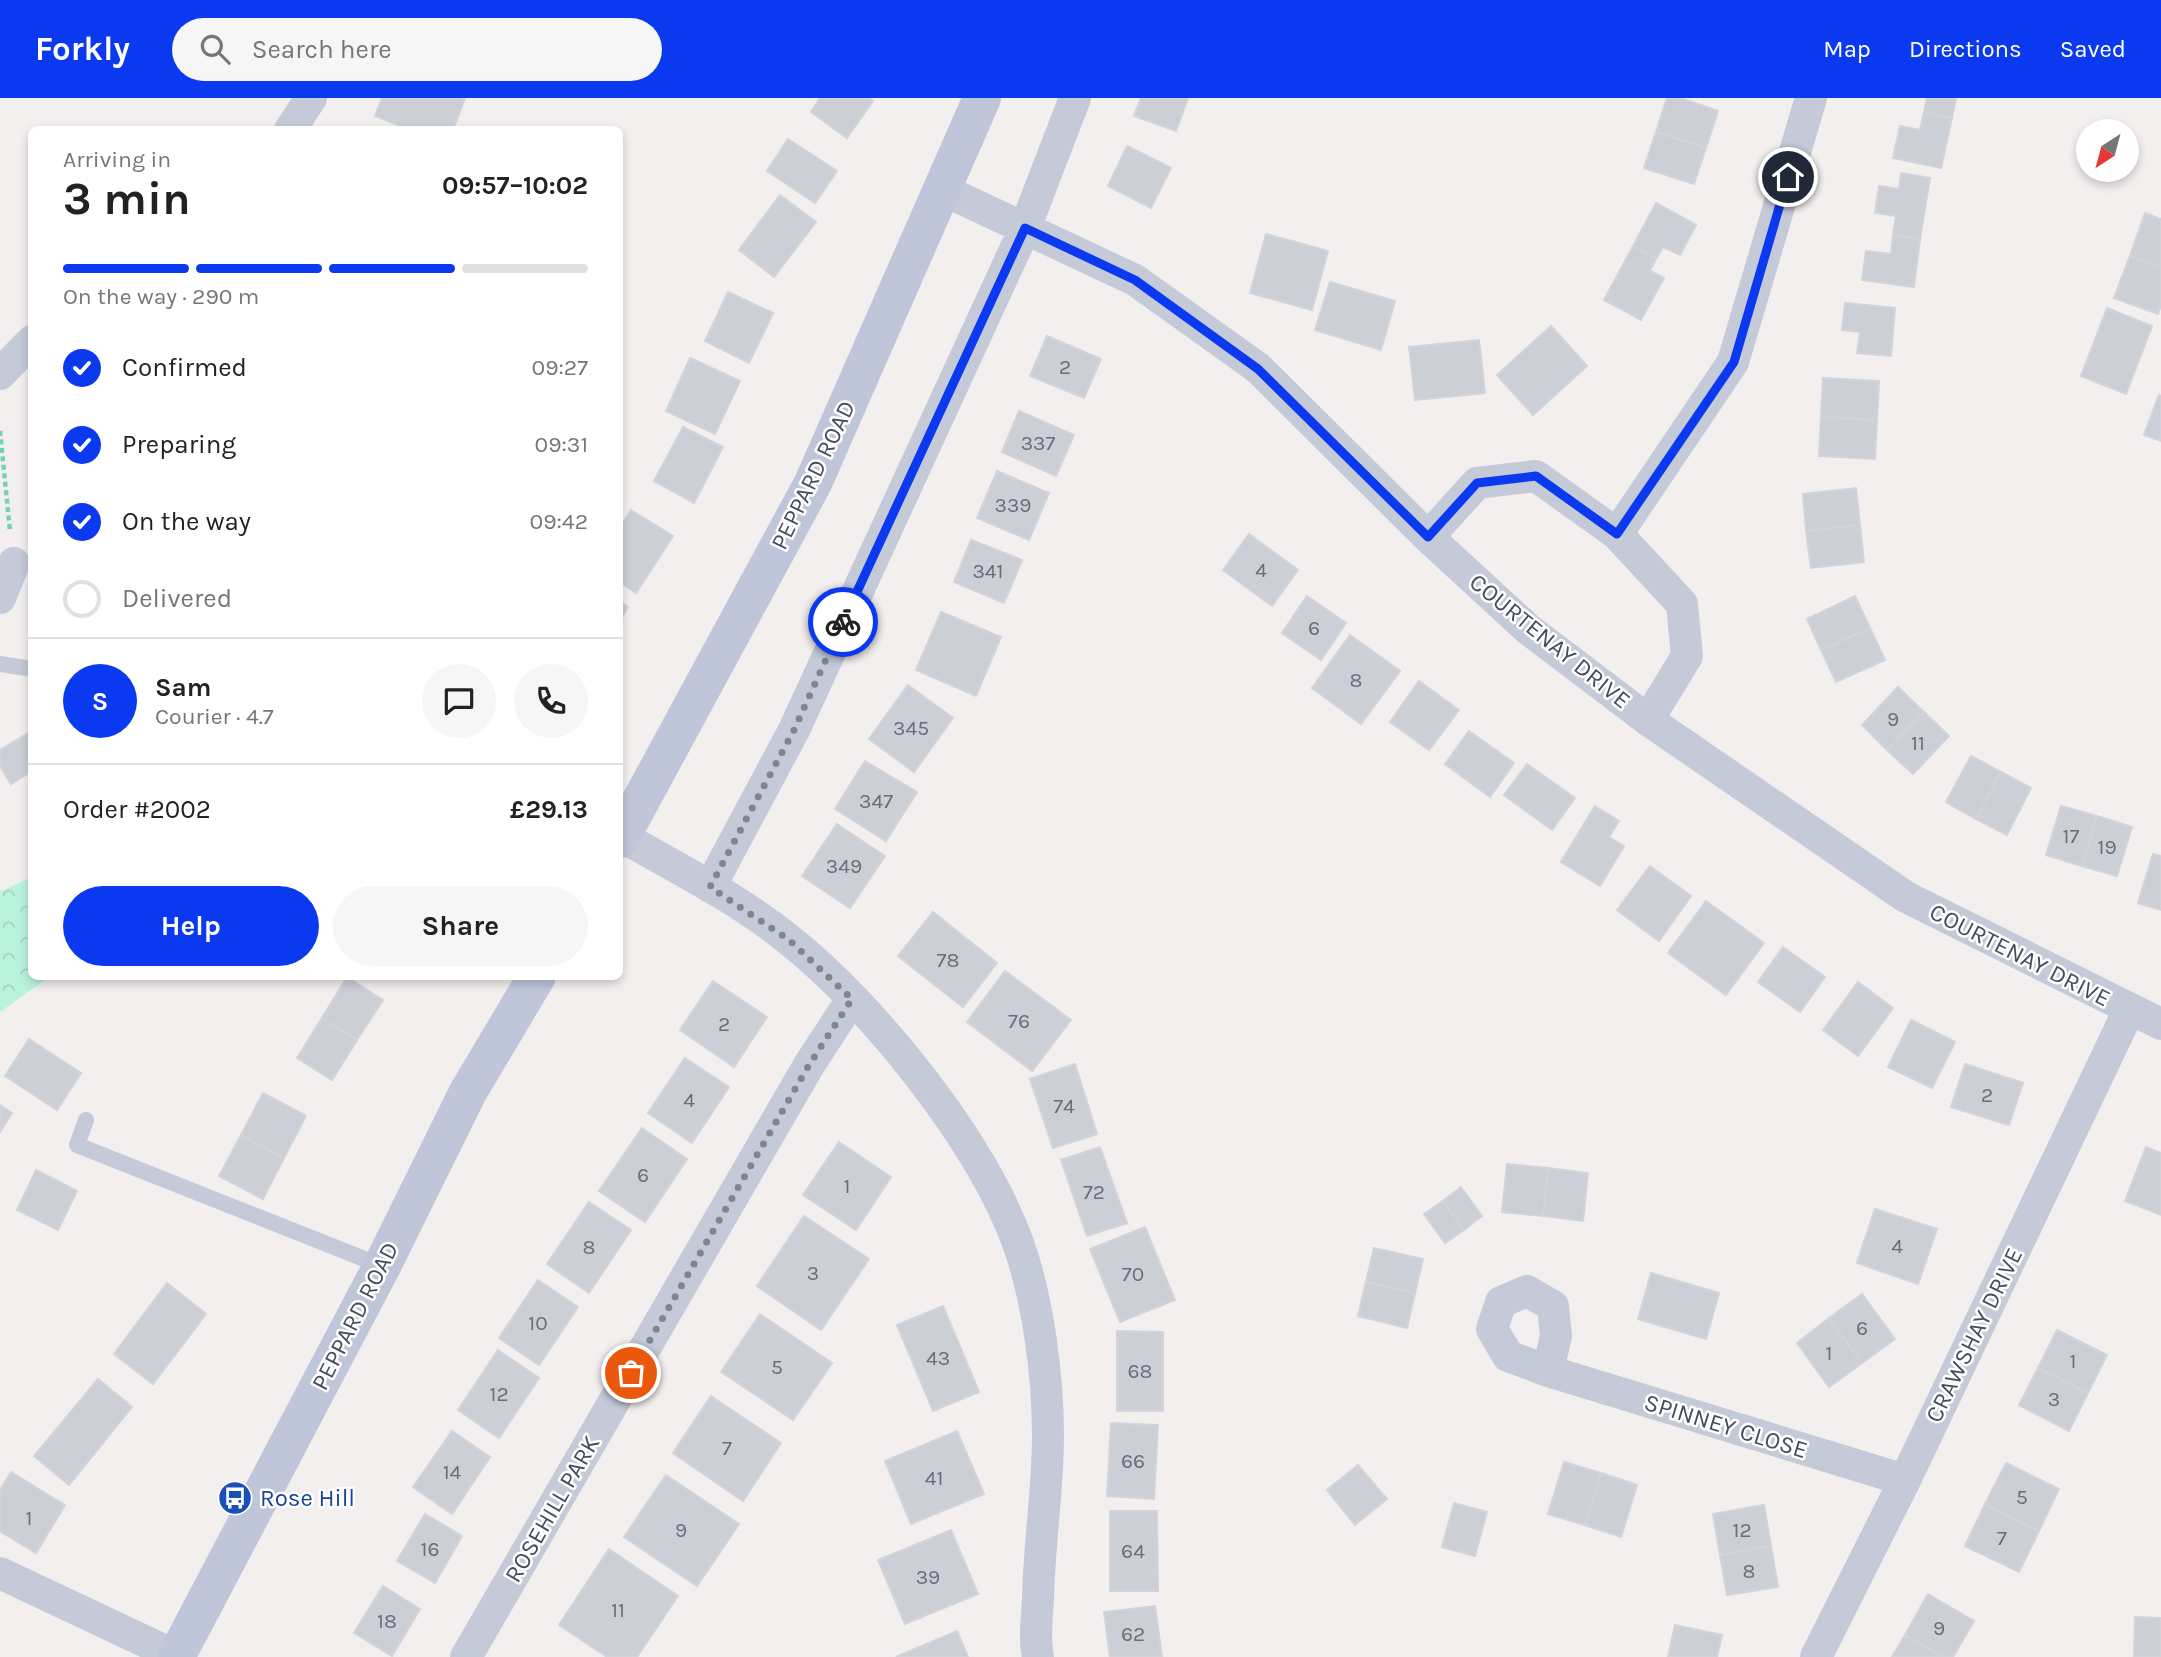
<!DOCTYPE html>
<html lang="en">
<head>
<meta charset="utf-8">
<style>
  :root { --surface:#fff; --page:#f6f6f6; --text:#222; --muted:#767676; --line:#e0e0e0; --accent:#0a39f0 }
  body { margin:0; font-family:Karla,sans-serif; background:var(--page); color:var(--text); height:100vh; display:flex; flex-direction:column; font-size:26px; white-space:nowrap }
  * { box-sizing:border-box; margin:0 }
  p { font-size:23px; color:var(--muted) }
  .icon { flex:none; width:38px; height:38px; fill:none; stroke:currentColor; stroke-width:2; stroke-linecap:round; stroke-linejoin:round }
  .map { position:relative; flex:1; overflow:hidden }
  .sheet { position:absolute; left:28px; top:28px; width:595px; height:854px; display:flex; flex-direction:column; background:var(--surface); border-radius:10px; box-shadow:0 4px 10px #0003 }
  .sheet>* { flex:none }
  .needle { width:46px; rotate:216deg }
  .fabs { position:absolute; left:2076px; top:21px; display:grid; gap:14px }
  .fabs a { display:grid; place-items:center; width:63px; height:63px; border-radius:50%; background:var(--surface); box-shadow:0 4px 10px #0003; font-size:35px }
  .pin { position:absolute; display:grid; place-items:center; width:60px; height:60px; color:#fff; margin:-30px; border:4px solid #fff; border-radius:50%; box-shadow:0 2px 7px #0007 }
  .courier { position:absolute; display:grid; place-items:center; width:70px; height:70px; margin:-35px; border:5px solid #0a39f0; border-radius:50%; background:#fff; color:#222; box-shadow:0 2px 9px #0007 }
  .summary em { font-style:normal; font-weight:700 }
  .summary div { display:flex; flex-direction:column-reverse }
  .summary { display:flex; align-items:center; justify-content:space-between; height:119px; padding:0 35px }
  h1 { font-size:46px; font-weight:700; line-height:52px }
  .bar { display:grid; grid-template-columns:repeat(4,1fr); gap:10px 7px; align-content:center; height:84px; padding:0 35px }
  .bar i { height:9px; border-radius:5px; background:var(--line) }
  .bar .selected { background:var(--accent) }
  .bar p { grid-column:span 4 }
  .line { display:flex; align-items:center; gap:18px; padding:0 35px; border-top:2px solid var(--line) }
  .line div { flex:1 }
  .round { display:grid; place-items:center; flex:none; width:74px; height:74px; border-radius:37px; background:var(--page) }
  ol { padding:0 35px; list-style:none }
  li { display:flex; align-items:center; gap:21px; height:77px }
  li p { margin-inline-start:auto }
  li .icon { padding:7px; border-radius:50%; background:var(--accent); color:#fff; stroke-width:4 }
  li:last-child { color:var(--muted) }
  li i { width:38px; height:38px; border:4px solid var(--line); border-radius:50% }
  .primary-button { display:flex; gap:14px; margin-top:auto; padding:14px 35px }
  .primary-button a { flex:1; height:80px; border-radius:42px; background:var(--accent); color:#fff; font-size:28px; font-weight:700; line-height:80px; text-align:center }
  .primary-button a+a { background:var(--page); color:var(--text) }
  header { display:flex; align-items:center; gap:42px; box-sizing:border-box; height:98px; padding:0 35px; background:var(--accent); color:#fff }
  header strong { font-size:33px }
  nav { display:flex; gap:38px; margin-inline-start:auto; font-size:24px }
  .search { width:490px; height:63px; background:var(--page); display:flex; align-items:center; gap:18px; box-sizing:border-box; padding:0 24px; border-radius:38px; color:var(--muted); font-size:26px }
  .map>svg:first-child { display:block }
</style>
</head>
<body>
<header>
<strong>Forkly</strong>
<div class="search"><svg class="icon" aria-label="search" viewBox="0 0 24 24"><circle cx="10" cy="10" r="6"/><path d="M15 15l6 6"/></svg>Search here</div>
<nav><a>Map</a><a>Directions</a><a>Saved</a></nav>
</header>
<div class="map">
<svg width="2161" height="1559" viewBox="0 0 2161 1559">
  <defs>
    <pattern id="forest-crowns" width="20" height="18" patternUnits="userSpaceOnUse" patternTransform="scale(1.75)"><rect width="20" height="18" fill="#b9f3dd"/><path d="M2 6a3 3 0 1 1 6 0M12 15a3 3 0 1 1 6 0" fill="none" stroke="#a0d2c0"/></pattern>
  </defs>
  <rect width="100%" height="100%" fill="#f2efee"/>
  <!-- forest -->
  <path fill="url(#forest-crowns)" d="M31 779 32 878 49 879 0 914V794Z"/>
  <!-- building -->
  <path fill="#cdcfd7" stroke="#d2d3db" stroke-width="2" d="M382 0H465L453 32H411L375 18Z
    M820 0H869L873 3 847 40 811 14Z
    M1141 0H1188L1176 33 1134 18Z
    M1667 0H1680L1718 13 1706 50 1656 34Z
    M1927 0H1956L1952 20 1924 14Z
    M1924 14 1952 20 1941 70 1893 60 1900 28 1920 32Z
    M1656 34 1706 50 1694 86 1644 70Z
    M788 41 837 73 815 105 767 73Z
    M1127 48 1171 70 1151 110 1108 88Z
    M1901 75 1930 80 1920 141 1893 137 1896 118 1875 115 1879 88 1899 91Z
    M780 97 816 124 774 179 739 152Z
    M1656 105 1696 127 1680 157 1663 149 1656 161 1633 148Z
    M2145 115 2161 121V169L2130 158Z
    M1266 136 1328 153 1312 212 1250 195Z
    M1893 137 1920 141 1914 189 1862 182 1866 153 1891 156Z
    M1633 148 1656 161 1650 173 1664 180 1641 222 1604 202Z
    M2130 158 2161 169V207L2158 216 2114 200Z
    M1330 184 1395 203 1381 252 1315 232Z
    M728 194 773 215 749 265 705 243Z
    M1845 205 1895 210 1891 258 1857 255 1860 234 1842 232Z
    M2107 210 2152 228 2126 296 2081 278Z
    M1551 228 1587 268 1533 317 1497 277Z
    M1047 238 1101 261 1084 300 1030 278Z
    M1479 242 1485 295 1415 302 1409 249Z
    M690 260 740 283 715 336 666 313Z
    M1823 280 1879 283 1877 322 1821 319Z
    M2159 297 2161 298V343L2144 337Z
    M1019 313 1074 337 1056 378 1002 354Z
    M1821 319 1877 322 1875 361 1819 358Z
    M683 329 723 349 694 405 654 383Z
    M997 373 1049 395 1029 442 977 420Z
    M1856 390 1860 427 1806 433 1803 396Z
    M631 412 673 438 636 495 620 484V430Z
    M1860 427 1864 464 1811 470 1806 433Z
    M1249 436 1298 472 1272 508 1223 472Z
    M971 442 1022 462 1004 505 954 484Z
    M1307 498 1346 525 1321 562 1282 535Z
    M1855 498 1870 530 1821 552 1807 521Z
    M620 503 628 509 620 523Z
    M941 514 1001 539 976 598 916 572Z
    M1870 530 1885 562 1836 584 1821 552Z
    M1350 537 1400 573 1361 626 1312 590Z
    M1419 583 1459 612 1429 652 1390 624Z
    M908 587 953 620 914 674 869 641Z
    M1898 589 1924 614 1887 652 1862 627Z
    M1924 614 1949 638 1913 676 1887 652Z
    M32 633V673L11 686 0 668V652Z
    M1469 633 1514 665 1490 699 1445 666Z
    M1971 658 2001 674 1976 721 1946 704Z
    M865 663 917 694 886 743 835 711Z
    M1527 666 1575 700 1552 732 1504 697Z
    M2001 674 2031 690 2007 737 1976 721Z
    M1595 708 1619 723 1609 739 1624 748 1600 788 1561 764Z
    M2061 708 2097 718 2082 768 2046 757Z
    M2097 718 2132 729 2117 778 2082 768Z
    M837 726 885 758 850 810 802 778Z
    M2153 756 2161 758V812L2138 805Z
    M1650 768 1691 798 1659 843 1617 812Z
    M1706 803 1764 845 1726 897 1668 855Z
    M933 814 997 865 963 909 898 858Z
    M1783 849 1825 879 1800 914 1758 884Z
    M1005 873 1071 922 1032 973 967 924Z
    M347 879 383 902 357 942 322 920Z
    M713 883 767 919 734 969 680 932Z
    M1858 884 1893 910 1858 958 1823 932Z
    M322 920 357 942 332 982 297 960Z
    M1911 922 1955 944 1932 990 1888 969Z
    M29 941 81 975 57 1012 5 978Z
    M685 960 729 989 692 1045 648 1015Z
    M1075 966 1097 1036 1053 1050 1030 981Z
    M1965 966 2023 985 2009 1027 1951 1009Z
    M263 995 306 1018 284 1060 241 1037Z
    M0 1007 12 1015 0 1034Z
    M642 1030 687 1061 645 1124 599 1093Z
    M241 1037 284 1060 263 1101 219 1078Z
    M839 1044 891 1079 856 1132 803 1097Z
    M1100 1049 1127 1125 1087 1138 1061 1062Z
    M2146 1049 2161 1055V1117L2125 1103Z
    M1507 1066 1548 1070 1543 1118 1502 1114Z
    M1548 1070 1588 1075 1583 1123 1543 1118Z
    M36 1072 77 1093 58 1132 17 1112Z
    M1461 1089 1482 1118 1464 1132 1443 1103Z
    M1443 1103 1464 1132 1445 1145 1424 1116Z
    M589 1104 631 1132 589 1195 547 1166Z
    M1875 1111 1937 1131 1918 1186 1857 1165Z
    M804 1118 869 1161 821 1232 757 1188Z
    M1145 1129 1175 1202 1120 1224 1090 1151Z
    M1374 1150 1423 1161 1415 1195 1366 1184Z
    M1651 1175 1719 1195 1706 1241 1638 1221Z
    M538 1182 578 1209 539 1267 499 1240Z
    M1366 1184 1415 1195 1407 1230 1358 1218Z
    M167 1185 206 1216 153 1286 114 1256Z
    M1862 1196 1895 1241 1862 1265 1829 1220Z
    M943 1208 979 1294 933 1313 897 1227Z
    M760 1216 832 1265 793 1322 721 1274Z
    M1829 1220 1862 1265 1829 1289 1797 1245Z
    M2057 1232 2107 1257 2088 1295 2038 1270Z
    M1117 1233 1163 1234V1313H1117Z
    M498 1252 539 1280 499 1340 458 1312Z
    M2038 1270 2088 1295 2069 1333 2019 1307Z
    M98 1281 132 1309 69 1387 34 1358Z
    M711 1298 781 1345 743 1403 673 1355Z
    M1111 1325 1158 1327 1154 1401 1107 1398Z
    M452 1333 490 1359 452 1416 413 1389Z
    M957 1333 984 1396 911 1426 885 1363Z
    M1564 1364 1601 1375 1585 1427 1548 1416Z
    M2006 1365 2059 1391 2039 1433 1985 1406Z
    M1358 1367 1387 1401 1355 1427 1327 1392Z
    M11 1374 65 1407 36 1455 0 1433V1392Z
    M1601 1375 1637 1387 1621 1439 1585 1427Z
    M666 1377 739 1426 697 1488 624 1439Z
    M1454 1405 1487 1414 1475 1458 1442 1449Z
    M1985 1406 2039 1433 2019 1474 1965 1448Z
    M1764 1407 1771 1448 1720 1457 1713 1416Z
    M1110 1413H1157L1158 1493H1110Z
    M425 1416 462 1438 435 1485 397 1463Z
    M951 1432 978 1496 905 1526 878 1462Z
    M1771 1448 1778 1489 1727 1497 1720 1457Z
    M609 1451 678 1498 637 1559H607L559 1527Z
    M383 1488 420 1511 392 1558 354 1535Z
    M1928 1496 1974 1523 1953 1559H1943L1905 1537Z
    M1155 1508 1162 1559H1110L1104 1514Z
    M2135 1519 2161 1520V1559H2134Z
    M1675 1527 1722 1537 1717 1559H1668Z
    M957 1533 968 1559H896Z
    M1905 1537 1943 1559H1892Z"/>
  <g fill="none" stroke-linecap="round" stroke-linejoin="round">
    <!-- path -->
    <path stroke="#6fd3b9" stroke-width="4.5" stroke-dasharray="5 3.5" stroke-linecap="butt" d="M0 333 10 433"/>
    <!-- service -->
    <path stroke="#c4cad8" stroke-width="16" d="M0 566 32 571
      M86 1022 77 1047 382 1168"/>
    <!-- minor -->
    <path stroke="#c4cad8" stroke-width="32" d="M290 32 311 0
      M941 91 1135 182 1258 270 1428 439 1528 531 1648 622 1906 799 2161 926
      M0 276 32 243
      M1617 436 1733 264 1811 0
      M1428 439 1477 385 1536 378 1617 436 1682 506 1687 558 1648 622
      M0 500 14 465
      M621 738C677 770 737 800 788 841 873 908 981 1043 1018 1145 1038 1201 1048 1278 1048 1338 1048 1392 1039 1447 1038 1501 1037 1520 1034 1540 1038 1559
      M710 789 794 632 1025 130 1075 0
      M1548 1273 1556 1238 1553 1208 1527 1193 1501 1204 1492 1231 1508 1258 1548 1273 1905 1382
      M0 1475 178 1559
      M466 1559 809 967 852 901
      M1816 1559 1905 1382 2129 912"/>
    <!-- secondary -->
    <path stroke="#c0c6d9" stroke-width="38" d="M620 741 813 385 982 0
      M176 1559 382 1168 468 994 537 878"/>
  </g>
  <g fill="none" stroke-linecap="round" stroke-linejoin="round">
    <!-- done -->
    <path stroke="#828590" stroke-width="7" stroke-dasharray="0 12.6" d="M631 1275 809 967 852 901 788 841 710 789 794 632 843 524"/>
    <!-- route -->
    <path stroke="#0a39f0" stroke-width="9" d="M843 524 1025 130 1135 182 1258 271 1428 439 1477 385 1536 378 1617 436 1734 264 1788 79"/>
  </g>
  <!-- icons -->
  <defs>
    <g id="bus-disc" transform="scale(1.75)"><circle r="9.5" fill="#1a4fb4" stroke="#fff"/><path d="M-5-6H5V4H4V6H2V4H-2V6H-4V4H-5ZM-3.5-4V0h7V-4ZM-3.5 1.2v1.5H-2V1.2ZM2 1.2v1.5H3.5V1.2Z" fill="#fff"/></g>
  </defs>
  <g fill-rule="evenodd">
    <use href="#bus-disc" x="235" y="1400"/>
  </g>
  <g text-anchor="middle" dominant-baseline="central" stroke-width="5" stroke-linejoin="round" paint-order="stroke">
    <!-- number labels -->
    <g font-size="21" fill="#676d7c">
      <text x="1065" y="269">2</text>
      <text x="1038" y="345">337</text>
      <text x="1013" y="407">339</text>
      <text x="1261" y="472">4</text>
      <text x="988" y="473">341</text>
      <text x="1314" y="530">6</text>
      <text x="1356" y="582">8</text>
      <text x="1893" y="621">9</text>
      <text x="911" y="630">345</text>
      <text x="1918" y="645">11</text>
      <text x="876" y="703">347</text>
      <text x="2071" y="738">17</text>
      <text x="2107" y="749">19</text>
      <text x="844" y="768">349</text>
      <text x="948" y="862">78</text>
      <text x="1019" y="923">76</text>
      <text x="724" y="926">2</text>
      <text x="1987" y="997">2</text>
      <text x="689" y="1002">4</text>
      <text x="1064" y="1008">74</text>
      <text x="643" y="1077">6</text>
      <text x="847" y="1088">1</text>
      <text x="1094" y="1094">72</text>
      <text x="1897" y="1148">4</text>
      <text x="589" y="1149">8</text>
      <text x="813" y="1175">3</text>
      <text x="1133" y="1176">70</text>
      <text x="538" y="1225">10</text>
      <text x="1862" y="1230">6</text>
      <text x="1829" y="1255">1</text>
      <text x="938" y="1260">43</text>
      <text x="2073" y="1263">1</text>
      <text x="777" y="1269">5</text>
      <text x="1140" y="1273">68</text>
      <text x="499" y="1296">12</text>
      <text x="2054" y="1301">3</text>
      <text x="727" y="1350">7</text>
      <text x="1133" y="1363">66</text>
      <text x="452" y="1374">14</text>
      <text x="934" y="1380">41</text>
      <text x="2022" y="1399">5</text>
      <text x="29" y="1420">1</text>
      <text x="681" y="1432">9</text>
      <text x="1742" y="1432">12</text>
      <text x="2002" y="1440">7</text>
      <text x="430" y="1451">16</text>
      <text x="1133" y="1453">64</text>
      <text x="1749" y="1473">8</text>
      <text x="928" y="1479">39</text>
      <text x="618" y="1512">11</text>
      <text x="387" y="1523">18</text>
      <text x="1939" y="1530">9</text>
      <text x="1133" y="1536">62</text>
    </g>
    <!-- street labels -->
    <g font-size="24" fill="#454c5e" stroke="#fff">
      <text transform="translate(813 377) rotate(-64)">PEPPARD ROAD</text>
      <text transform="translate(1550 543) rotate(39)">COURTENAY DRIVE</text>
      <text transform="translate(2020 857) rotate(27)">COURTENAY DRIVE</text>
      <text transform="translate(355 1218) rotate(-63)">PEPPARD ROAD</text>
      <text transform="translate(1974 1237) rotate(-64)">CRAWSHAY DRIVE</text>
      <text transform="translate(1726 1328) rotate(17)">SPINNEY CLOSE</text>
      <text transform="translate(552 1411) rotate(-60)">ROSEHILL PARK</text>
    </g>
    <!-- transit labels -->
    <g font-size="24" fill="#164399" stroke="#fff" text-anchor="start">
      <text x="260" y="1400">Rose Hill</text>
    </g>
  </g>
</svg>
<div class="fabs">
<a><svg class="needle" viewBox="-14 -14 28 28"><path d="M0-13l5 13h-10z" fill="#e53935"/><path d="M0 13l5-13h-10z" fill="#767676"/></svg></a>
</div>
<div class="pin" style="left:631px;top:1275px;background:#ea580c"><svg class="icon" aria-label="bag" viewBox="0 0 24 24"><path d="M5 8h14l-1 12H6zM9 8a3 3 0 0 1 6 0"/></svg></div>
<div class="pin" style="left:1788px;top:79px;background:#1f2937"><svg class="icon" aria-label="home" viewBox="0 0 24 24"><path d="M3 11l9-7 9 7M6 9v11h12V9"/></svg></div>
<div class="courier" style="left:843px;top:524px"><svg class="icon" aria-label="bike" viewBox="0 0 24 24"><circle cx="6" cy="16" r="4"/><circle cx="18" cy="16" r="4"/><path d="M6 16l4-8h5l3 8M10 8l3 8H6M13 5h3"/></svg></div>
<section class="sheet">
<div class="summary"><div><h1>3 min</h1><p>Arriving in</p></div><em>09:57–10:02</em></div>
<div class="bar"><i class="selected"></i><i class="selected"></i><i class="selected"></i><i></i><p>On the way · 290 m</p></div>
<ol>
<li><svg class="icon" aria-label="check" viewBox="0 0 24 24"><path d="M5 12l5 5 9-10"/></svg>Confirmed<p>09:27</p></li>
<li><svg class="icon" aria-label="check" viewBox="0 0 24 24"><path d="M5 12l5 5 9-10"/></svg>Preparing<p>09:31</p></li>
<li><svg class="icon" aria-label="check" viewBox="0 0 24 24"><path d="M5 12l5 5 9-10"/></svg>On the way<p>09:42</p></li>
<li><i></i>Delivered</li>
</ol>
<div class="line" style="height:126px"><b class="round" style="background:var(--accent);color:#fff">S</b><div><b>Sam</b><p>Courier · 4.7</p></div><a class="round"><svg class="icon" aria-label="chat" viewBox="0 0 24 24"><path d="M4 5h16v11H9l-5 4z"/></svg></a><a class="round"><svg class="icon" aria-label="phone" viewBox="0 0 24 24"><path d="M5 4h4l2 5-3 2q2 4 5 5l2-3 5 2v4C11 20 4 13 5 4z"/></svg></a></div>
<div class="line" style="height:91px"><div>Order #2002</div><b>£29.13</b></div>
<div class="primary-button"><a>Help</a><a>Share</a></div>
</section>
</div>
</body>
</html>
